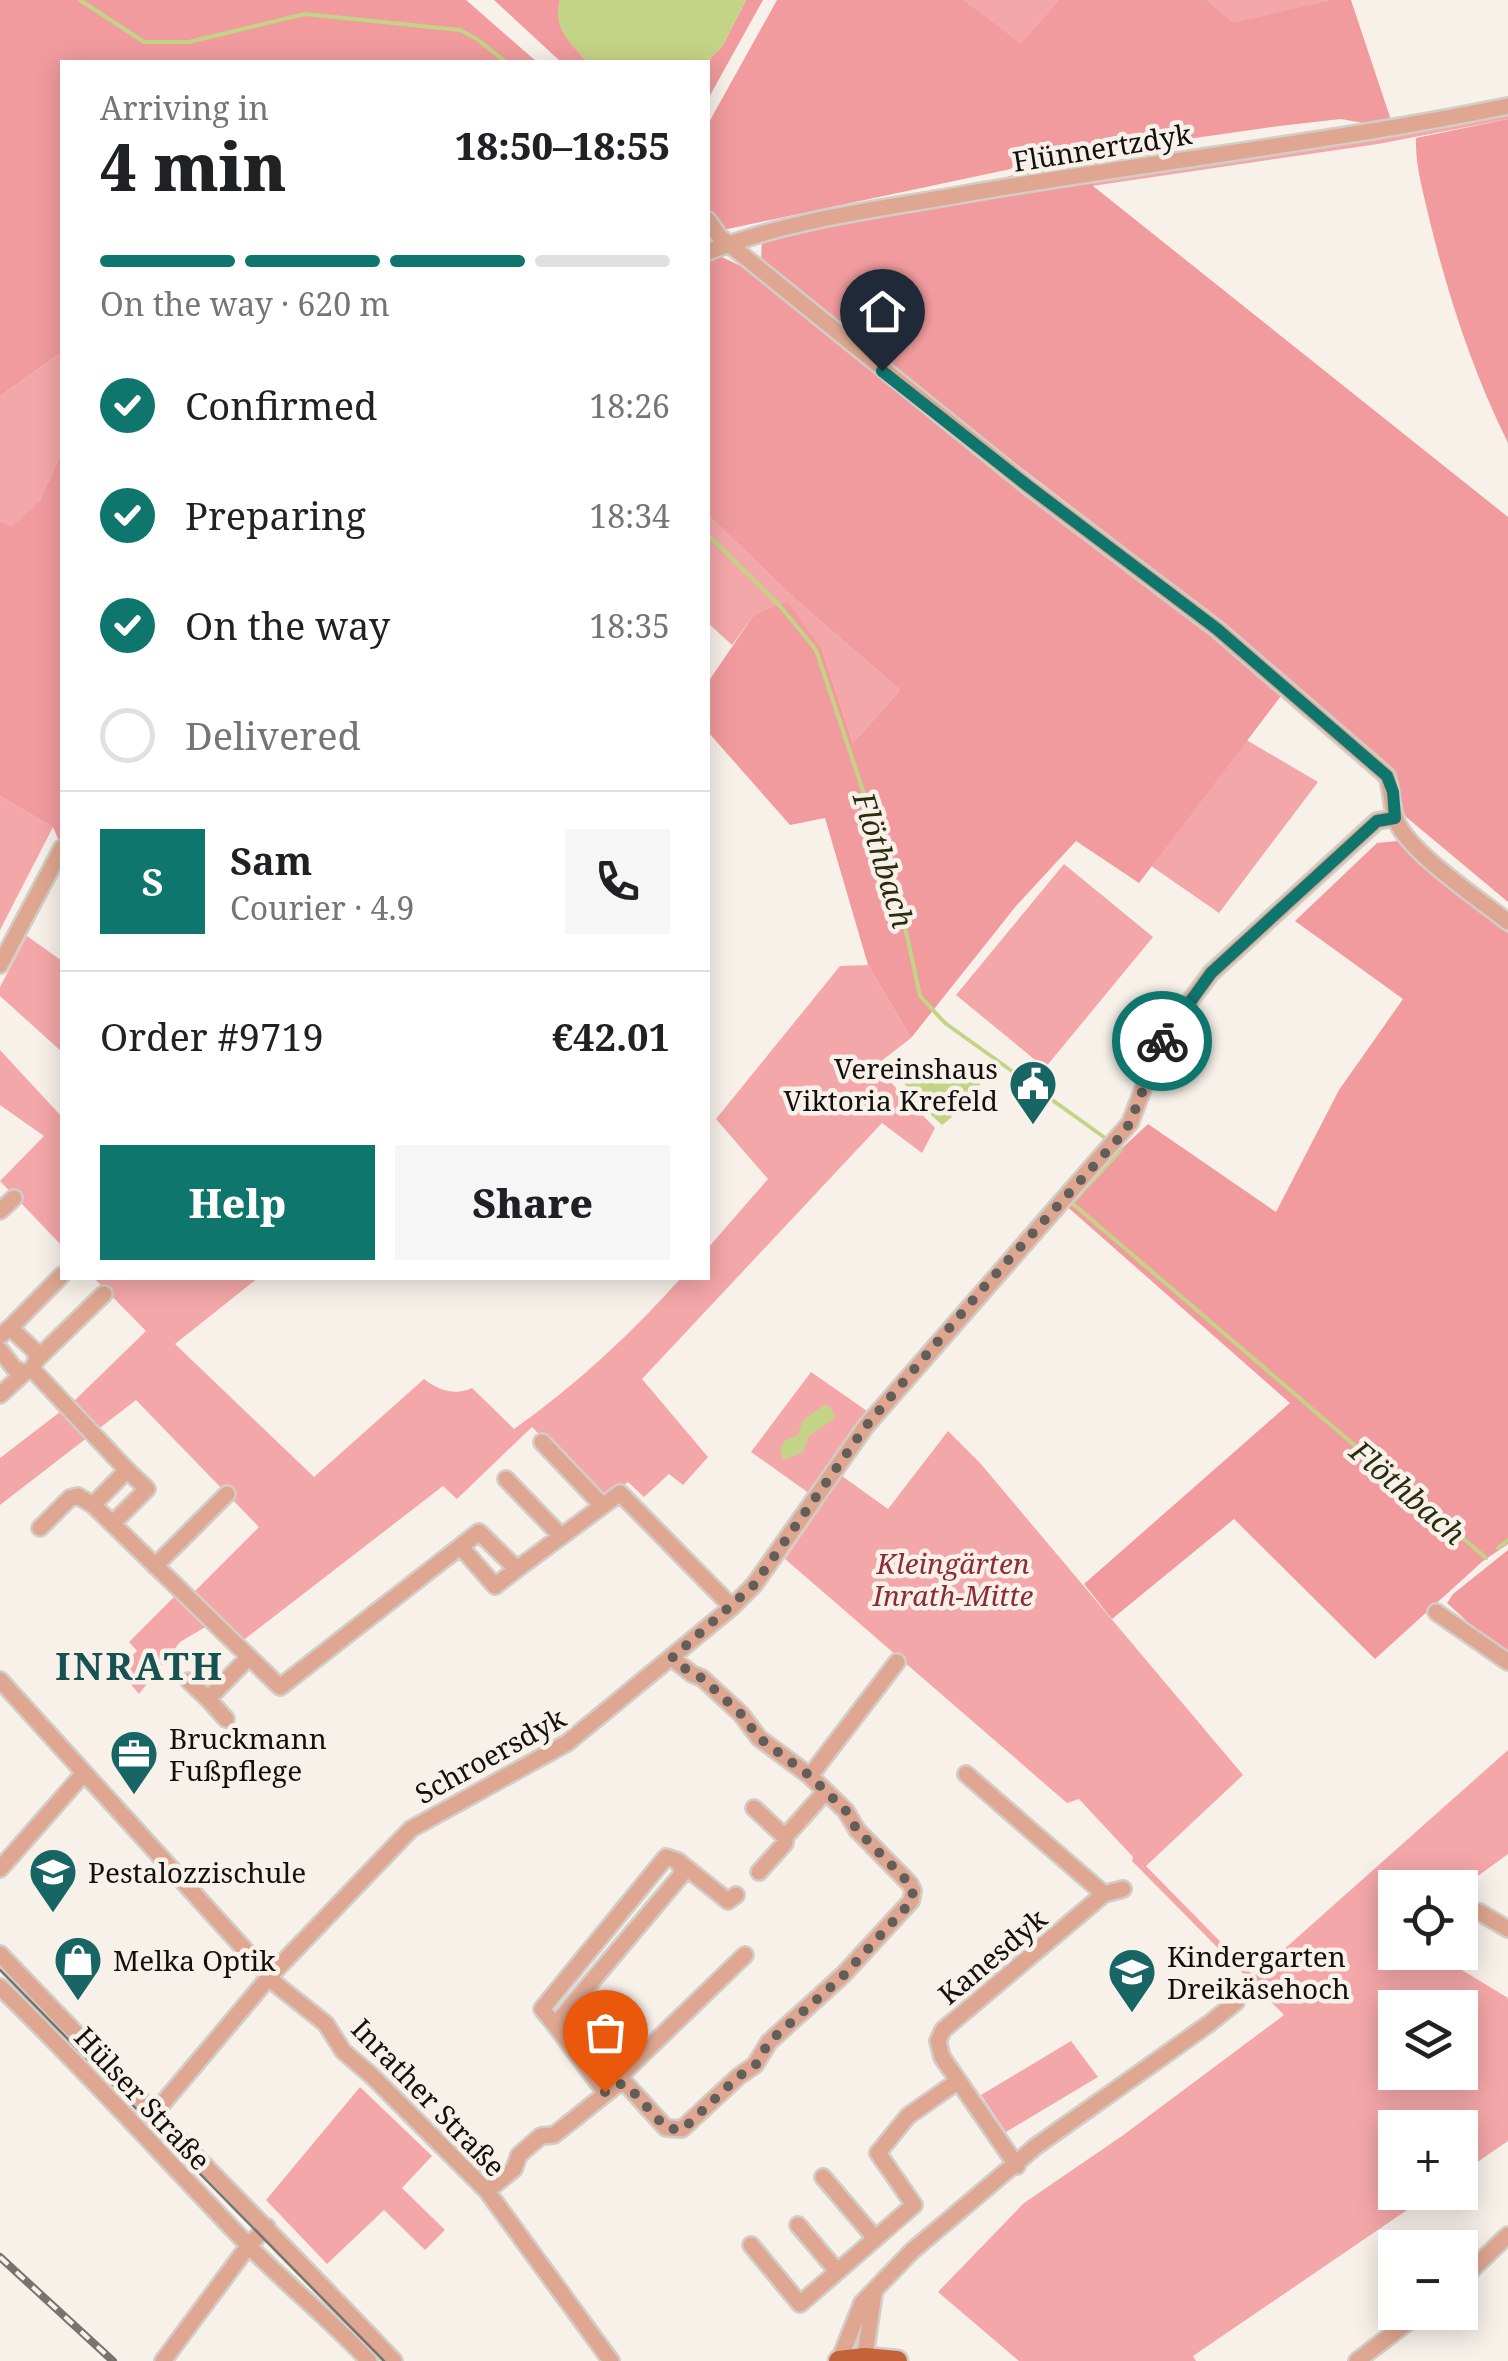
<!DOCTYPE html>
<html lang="en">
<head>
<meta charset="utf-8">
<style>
  :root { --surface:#fff; --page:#f6f6f6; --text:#202124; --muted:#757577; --line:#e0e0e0; --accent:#0f766e }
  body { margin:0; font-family:"Noto Serif",serif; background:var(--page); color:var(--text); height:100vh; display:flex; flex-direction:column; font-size:38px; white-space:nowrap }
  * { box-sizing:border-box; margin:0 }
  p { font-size:32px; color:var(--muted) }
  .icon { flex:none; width:55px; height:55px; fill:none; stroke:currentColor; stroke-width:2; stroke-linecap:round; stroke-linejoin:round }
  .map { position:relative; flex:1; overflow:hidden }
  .details { position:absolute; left:60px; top:60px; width:650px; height:1220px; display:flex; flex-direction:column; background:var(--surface); border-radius:0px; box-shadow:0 5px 25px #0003 }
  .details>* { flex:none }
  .tools { position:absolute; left:1378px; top:1870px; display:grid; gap:20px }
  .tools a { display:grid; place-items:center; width:100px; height:100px; border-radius:0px; background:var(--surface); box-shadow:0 5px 25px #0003; font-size:50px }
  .pin { position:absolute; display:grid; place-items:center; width:85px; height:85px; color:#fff; margin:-102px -42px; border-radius:50% 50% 50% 0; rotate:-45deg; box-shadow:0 0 10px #0007 }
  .pin .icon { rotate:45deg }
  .courier { position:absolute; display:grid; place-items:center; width:100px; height:100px; margin:-50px; border:8px solid #0f766e; border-radius:50%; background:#fff; color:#222; box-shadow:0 2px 12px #0007 }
  .summary em { font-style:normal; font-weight:800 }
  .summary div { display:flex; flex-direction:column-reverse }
  .summary { display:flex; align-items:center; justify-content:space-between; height:170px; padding:0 40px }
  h1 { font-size:65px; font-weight:800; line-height:75px }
  .bar { display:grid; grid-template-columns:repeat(4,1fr); gap:15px 10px; align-content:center; height:120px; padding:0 40px }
  .bar i { height:12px; border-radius:8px; background:var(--line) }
  .bar .on { background:var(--accent) }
  .bar p { grid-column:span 4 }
  .line { display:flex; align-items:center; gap:25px; padding:0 40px; border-top:2px solid var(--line) }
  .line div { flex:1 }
  .round { display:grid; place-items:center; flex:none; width:105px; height:105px; border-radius:0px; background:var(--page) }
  ol { padding:0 40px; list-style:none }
  li { display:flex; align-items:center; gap:30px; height:110px }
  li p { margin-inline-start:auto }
  li .icon { padding:10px; border-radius:50%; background:var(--accent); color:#fff; stroke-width:4 }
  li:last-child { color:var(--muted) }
  li i { width:55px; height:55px; border:5px solid var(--line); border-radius:50% }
  .action { display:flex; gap:20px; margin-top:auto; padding:20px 40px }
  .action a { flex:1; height:115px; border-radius:0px; background:var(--accent); color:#fff; font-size:40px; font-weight:800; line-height:115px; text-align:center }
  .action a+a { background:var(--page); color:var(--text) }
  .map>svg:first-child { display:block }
</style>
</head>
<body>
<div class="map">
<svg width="1508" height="2361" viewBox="0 0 1508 2361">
  <rect width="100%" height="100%" fill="#f8f1ea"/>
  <!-- green -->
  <path fill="#f4a7a8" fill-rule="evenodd" d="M964 0H1059L1021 45Z
    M1207 0H1329L1233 24Z
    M1508 114V119L1378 144 1092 186 1094 179 1378 140Z
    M62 352V451L40 500 12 528 0 521V396Z
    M708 515 794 598 900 690 853 743 822 649 753 616 732 645 708 623Z
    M1238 735 1318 782 1219 913 1144 861Z
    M0 796 53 827 0 930Z
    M1064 864 1153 937 1045 1068 956 995Z
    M27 936 62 961V1052L0 996V987Z
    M868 965 911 1038 875 1066 935 1128 922 1153 882 1123 642 1379 708 1457 683 1485 669 1474 644 1497 628 1482 604 1500 532 1427 457 1499 443 1486 241 1642 207 1626 180 1642 139 1694 118 1669 137 1651 129 1642 175 1596 193 1593 259 1527 136 1400 0 1505V1458L73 1402 146 1331 94 1278H258L175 1344 314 1477 424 1379C438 1390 455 1396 472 1388L514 1429C576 1385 631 1334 681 1278H708V1248L768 1179 716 1119 840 966Z
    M0 1050 62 1117V1246L0 1181 44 1136 0 1105Z
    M811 1372 867 1411 813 1496 751 1452Z
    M948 1431 980 1463 1243 1775 1146 1866 1254 1976 1508 1750V1854L1460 1889 1395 1888V1952L1434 1953 1508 1998V2141L1460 2174V2128H1395V2192L1432 2193 1193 2356 1196 2361H1019L938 2292 1024 2203 1122 2136 1284 2015 1132 1861 1133 1857 1079 1799 1067 1803 785 1559 842 1476 888 1509ZM1395 2008H1460V2072H1395Z
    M1071 2041 1098 2077 1006 2132 981 2095Z
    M360 2087 432 2156 402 2188 445 2230 425 2250 384 2210 327 2264 266 2200Z"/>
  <!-- forest -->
  <path fill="#f19b9e" d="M0 0H466L537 62H62V352L0 396Z
    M494 0H560C553 25 571 45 588 62H561Z
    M746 0H763L708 99 707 62 723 45Z
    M777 0H964L1021 44 1059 0H1207L1233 23 1329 0H1351L1391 120 1369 124 1341 119 1279 126 1082 154 1094 179 1093 186 1508 517V902L1405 816 1386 763 1122 545 865 348 761 262 762 237 912 208 1068 157 723 230 708 211V124Z
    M1508 119V443C1473 372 1449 299 1430 222 1424 194 1415 167 1416 138Z
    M715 254 754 272 853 348 1284 692 1139 883 1076 841 1016 906 911 1038 868 965 825 818 790 825 708 732V682L753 616 787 601 822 649 853 743 900 690 794 598 708 515V258Z
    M62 451V835L59 841 53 827 0 796V521L12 527 40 500Z
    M1397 841 1508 933V1544L1483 1561 1375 1659 1234 1519 1112 1619 1084 1584 1290 1403 1063 1203 1148 1124 1276 1212 1339 1090 1403 999 1295 921 1377 843Z
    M1508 1550V1659L1447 1603 1453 1594Z"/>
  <!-- water -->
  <path fill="#c4d486" d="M560 0H746L723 45 707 62H588C570 43 552 28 560 0Z
    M939 1060 940 1066 932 1073 934 1081 943 1082 949 1067 958 1064 981 1083 962 1109 955 1107 951 1118 942 1125 919 1104 898 1075 899 1072 912 1074 920 1066Z
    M824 1405 831 1407 835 1418 808 1437 803 1452 783 1460 780 1450 785 1440 798 1435 803 1420Z"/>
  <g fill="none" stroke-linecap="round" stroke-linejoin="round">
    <!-- stream -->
    <path stroke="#c4d486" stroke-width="4" d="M80 0 144 42H189L305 14 460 30 477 39 506 62
      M708 535 780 606 816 650 899 899 920 996 945 1023 1108 1140
      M1116 1146 1121 1150 1072 1203 1486 1558
      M1498 1548 1508 1540"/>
    <!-- minor casing -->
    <g stroke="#d3cdc7" stroke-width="20">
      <path id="minor" d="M708 220 719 236 1028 486 1217 629 1387 776C1392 790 1391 808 1397 822 1410 853 1479 899 1508 922
        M708 252C788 220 874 210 959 195 1142 163 1326 143 1508 106
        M0 965 62 848
        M0 1211 14 1198
        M10 1328 62 1275
        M0 1350 14 1368 24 1373 32 1369 37 1359 34 1350 10 1328 1 1335
        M37 1359 104 1294
        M32 1369 127 1470 93 1505 78 1496 70 1498 40 1528
        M0 1395 24 1373
        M542 1442 602 1505
        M506 1479 561 1536
        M93 1505 280 1687 479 1532 517 1569 495 1586 461 1547
        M112 1524 147 1489 127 1470
        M155 1566 227 1494
        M517 1569 620 1493 732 1607
        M1436 1612 1508 1662
        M0 1680 277 1985 326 2024 343 2051 372 2076 487 2191 611 2361
        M189 1681 208 1699 249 1657
        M208 1699 226 1719
        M966 1774 1104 1894
        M810 1776 897 1662
        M754 1808 785 1837 825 1792
        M678 1861 728 1901 736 1895
        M0 1869 84 1773
        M759 1872 785 1843V1837
        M1479 1912 1508 1929
        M0 1954C130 2091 264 2224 394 2361
        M0 1987C86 2070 165 2159 248 2245 287 2285 331 2320 369 2361
        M555 2025 542 2009 666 1857 678 1861 683 1873 555 2025 605 2092
        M618 2084 626 2070 745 1955
        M153 2115 270 1976 411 1829 567 1743 732 1607 754 1585 866 1426 1130 1123 1162 1039 1211 973 1377 821 1395 818
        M1017 2166 942 2057 938 2041 943 2030 1104 1894 1123 1889
        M823 2177 874 2237
        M487 2191 514 2169 519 2155 541 2136 554 2135 618 2084 627 2085 666 2128 682 2129 739 2076 755 2065 769 2042 843 1975 911 1901 913 1891 910 1884 857 1830 846 1811 810 1776 759 1738 741 1714 702 1678 692 1674 672 1658
        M798 2225 837 2271
        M751 2245 800 2304 914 2205 878 2153 908 2116 958 2081
        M1460 2281 1508 2235
        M163 2361 249 2245 267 2227
        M839 2361 862 2303 912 2251 1035 2147 1210 2023 1236 2002
        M864 2361 874 2294
        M1357 2361 1421 2312"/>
    </g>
    <!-- major casing -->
    <g stroke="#d3cdc7" stroke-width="25">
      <path id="major" d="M839 2361 865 2358 897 2361"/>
    </g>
    <!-- minor -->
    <use href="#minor" stroke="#dfa791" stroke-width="15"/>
    <!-- major -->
    <use href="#major" stroke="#c56338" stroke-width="20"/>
    <!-- tram -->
    <path stroke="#77736f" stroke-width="2.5" d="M0 1970 384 2361"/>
    <!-- rail casing -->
    <g stroke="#77736f" stroke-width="8">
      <path id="rail" d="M0 2257 113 2361"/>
    </g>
    <!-- rail -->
    <use href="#rail" stroke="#f8f1ea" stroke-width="4" stroke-dasharray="11" stroke-linecap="butt"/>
  </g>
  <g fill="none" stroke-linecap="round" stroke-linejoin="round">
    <!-- done -->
    <path stroke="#625f5b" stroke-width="10" stroke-dasharray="0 18" d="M605 2092 618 2084 627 2085 666 2128 682 2130 739 2076 755 2066 769 2042 843 1976 911 1902 913 1891 910 1884 857 1830 846 1811 810 1776 759 1738 741 1714 702 1678 692 1674 672 1658 754 1585 866 1426 985 1286 1119 1138 1130 1123 1162 1041"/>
    <!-- route -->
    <path stroke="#0f766e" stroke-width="12" d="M882 371 1028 486 1217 629 1387 776 1393 792 1395 818 1377 821 1211 973 1162 1041"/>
  </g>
  <!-- icons -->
  <defs>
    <g id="civic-pin" transform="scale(2.5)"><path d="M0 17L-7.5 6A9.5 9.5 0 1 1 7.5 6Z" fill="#176564" stroke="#f8f1ea"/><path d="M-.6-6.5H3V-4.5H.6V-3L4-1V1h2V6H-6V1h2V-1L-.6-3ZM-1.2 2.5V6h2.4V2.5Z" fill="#fff"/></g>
    <g id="office-pin" transform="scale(2.5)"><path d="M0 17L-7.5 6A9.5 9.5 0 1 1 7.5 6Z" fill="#176564" stroke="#f8f1ea"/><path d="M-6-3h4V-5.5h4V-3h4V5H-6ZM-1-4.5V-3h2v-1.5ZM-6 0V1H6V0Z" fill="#fff"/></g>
    <g id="school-pin" transform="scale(2.5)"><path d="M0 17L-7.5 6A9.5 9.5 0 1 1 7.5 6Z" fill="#176564" stroke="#f8f1ea"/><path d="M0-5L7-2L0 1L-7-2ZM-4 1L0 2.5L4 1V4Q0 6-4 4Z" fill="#fff"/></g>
    <g id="shop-pin" transform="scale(2.5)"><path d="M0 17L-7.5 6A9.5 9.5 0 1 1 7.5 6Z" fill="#176564" stroke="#f8f1ea"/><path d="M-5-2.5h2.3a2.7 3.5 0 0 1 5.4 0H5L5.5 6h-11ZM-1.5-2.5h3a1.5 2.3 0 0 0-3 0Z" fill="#fff"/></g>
  </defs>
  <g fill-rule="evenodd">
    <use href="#civic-pin" x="1033" y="1084"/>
    <use href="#office-pin" x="134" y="1754"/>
    <use href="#school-pin" x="53" y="1872"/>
    <use href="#shop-pin" x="78" y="1960"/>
    <use href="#school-pin" x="1132" y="1972"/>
  </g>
  <g text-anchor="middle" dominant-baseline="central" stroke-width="9" stroke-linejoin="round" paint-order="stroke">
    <!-- street labels -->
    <g font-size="28" fill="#12100e" stroke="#f8f1ea">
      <text transform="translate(1102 147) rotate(-9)">Flünnertzdyk</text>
      <text transform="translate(490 1755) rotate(-29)">Schroersdyk</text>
      <text transform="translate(992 1956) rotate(-40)">Kanesdyk</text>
      <text transform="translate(429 2097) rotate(46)">Inrather Straße</text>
      <text transform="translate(143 2098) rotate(47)">Hülser Straße</text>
    </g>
    <!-- poi labels -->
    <g font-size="28" fill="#12100e" stroke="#f8f1ea" text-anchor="start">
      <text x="998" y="1068" text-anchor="end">Vereinshaus<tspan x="998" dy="32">Viktoria Krefeld</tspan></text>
      <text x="169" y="1738">Bruckmann<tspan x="169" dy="32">Fußpflege</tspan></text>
      <text x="88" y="1872">Pestalozzischule</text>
      <text x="1167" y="1956">Kindergarten<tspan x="1167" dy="32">Dreikäsehoch</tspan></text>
      <text x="113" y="1960">Melka Optik</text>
    </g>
    <!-- park labels -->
    <g font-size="28" font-style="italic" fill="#8d2b36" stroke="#f8f1ea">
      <text x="953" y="1563">Kleingärten<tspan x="953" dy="32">Inrath-Mitte</tspan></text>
    </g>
    <!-- water labels -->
    <g font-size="30" font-style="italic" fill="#282e0c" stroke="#f8f1ea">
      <text transform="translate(884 860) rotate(73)">Flöthbach</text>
      <text transform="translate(1408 1492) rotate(41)">Flöthbach</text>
    </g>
    <!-- district labels -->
    <g font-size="38" font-weight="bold" letter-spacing="2.5" fill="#155251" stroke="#f8f1ea">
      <text x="140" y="1665">INRATH</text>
    </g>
  </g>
</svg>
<div class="tools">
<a><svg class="icon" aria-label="locate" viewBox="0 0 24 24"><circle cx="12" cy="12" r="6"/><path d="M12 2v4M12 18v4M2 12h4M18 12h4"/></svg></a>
<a><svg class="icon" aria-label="layers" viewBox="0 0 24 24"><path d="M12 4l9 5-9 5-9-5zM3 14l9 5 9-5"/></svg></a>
<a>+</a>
<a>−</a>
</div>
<div class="pin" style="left:605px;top:2092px;background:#ea580c"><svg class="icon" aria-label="bag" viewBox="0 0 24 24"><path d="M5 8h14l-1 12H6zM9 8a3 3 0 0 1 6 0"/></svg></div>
<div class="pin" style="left:882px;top:371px;background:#1f2937"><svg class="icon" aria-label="home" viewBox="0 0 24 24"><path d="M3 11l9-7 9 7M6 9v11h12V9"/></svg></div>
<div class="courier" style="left:1162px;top:1041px"><svg class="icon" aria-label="bike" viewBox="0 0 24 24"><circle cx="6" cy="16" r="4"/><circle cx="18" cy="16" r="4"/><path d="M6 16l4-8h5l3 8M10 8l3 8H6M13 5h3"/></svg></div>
<section class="details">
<div class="summary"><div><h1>4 min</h1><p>Arriving in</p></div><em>18:50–18:55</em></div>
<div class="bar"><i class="on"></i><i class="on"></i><i class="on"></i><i></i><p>On the way · 620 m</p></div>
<ol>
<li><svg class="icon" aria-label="check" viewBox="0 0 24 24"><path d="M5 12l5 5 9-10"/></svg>Confirmed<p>18:26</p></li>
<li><svg class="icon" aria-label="check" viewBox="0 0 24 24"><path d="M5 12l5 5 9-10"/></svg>Preparing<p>18:34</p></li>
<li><svg class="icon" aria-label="check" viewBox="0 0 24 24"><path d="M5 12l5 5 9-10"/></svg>On the way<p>18:35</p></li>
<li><i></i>Delivered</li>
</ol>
<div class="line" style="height:180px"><b class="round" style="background:var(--accent);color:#fff">S</b><div><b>Sam</b><p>Courier · 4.9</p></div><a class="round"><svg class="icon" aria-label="phone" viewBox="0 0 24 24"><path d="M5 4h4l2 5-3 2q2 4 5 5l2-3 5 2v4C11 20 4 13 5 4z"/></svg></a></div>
<div class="line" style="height:130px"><div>Order #9719</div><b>€42.01</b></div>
<div class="action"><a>Help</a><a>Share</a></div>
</section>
</div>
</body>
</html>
